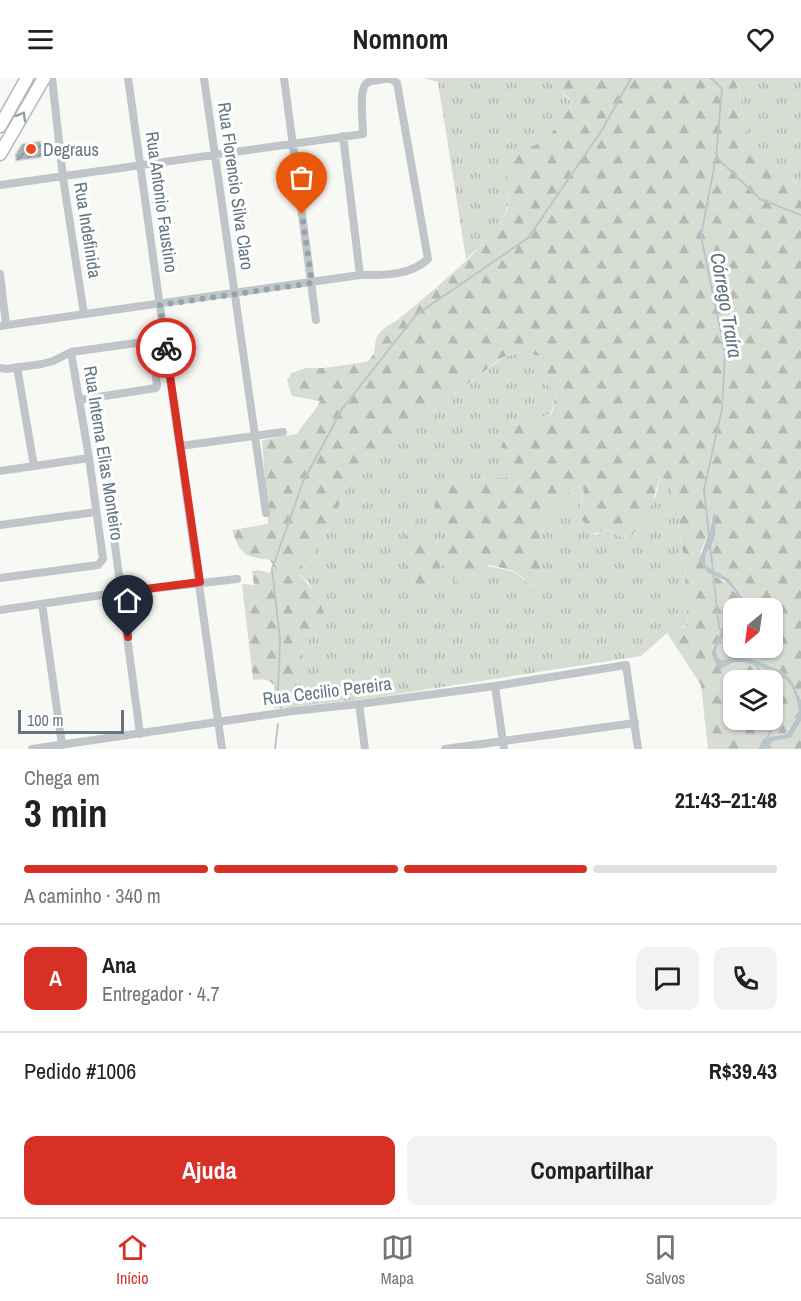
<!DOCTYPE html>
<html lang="pt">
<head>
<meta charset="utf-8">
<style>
  :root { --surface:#fff; --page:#f2f2f2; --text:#202124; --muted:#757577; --line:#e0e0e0; --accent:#d93025 }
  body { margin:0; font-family:"Archivo Narrow",sans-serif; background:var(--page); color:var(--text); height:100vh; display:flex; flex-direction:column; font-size:22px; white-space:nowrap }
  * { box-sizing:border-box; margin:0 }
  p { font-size:20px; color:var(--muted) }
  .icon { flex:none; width:33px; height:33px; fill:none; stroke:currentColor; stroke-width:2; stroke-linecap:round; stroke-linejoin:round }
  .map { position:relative; height:671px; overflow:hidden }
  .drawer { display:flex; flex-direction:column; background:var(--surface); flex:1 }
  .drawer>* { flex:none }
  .needle { width:39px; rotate:209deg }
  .fabs { position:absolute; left:723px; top:520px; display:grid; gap:12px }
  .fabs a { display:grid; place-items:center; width:60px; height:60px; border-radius:12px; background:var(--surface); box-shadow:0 2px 4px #0004; font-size:30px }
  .scale { position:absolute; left:18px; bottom:15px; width:106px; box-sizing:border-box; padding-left:6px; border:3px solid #627581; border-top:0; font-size:16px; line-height:21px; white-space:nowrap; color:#627581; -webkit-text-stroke:4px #fff; paint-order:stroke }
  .pin { position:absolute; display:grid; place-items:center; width:51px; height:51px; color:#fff; margin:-62px -26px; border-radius:50% 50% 50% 0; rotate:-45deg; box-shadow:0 0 6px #0007 }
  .pin .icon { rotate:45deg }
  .courier { position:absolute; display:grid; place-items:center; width:60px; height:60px; margin:-30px; border:4px solid #d93025; border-radius:50%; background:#fff; color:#222; box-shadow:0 2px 8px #0007 }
  .headline em { font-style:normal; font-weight:700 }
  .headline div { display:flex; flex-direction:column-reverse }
  .headline { display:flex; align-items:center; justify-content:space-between; height:102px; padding:0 24px }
  h1 { font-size:39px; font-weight:700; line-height:45px }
  .bar { display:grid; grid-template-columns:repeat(4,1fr); gap:9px 6px; align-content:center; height:72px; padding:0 24px }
  .bar i { height:8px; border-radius:4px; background:var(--line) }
  .bar .active { background:var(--accent) }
  .bar p { grid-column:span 4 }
  .line { display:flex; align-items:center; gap:15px; padding:0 24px; border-top:2px solid var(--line) }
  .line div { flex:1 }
  .round { display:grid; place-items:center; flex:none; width:63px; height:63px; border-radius:12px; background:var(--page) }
  .button { display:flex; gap:12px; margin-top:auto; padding:12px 24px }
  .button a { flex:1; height:69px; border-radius:12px; background:var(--accent); color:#fff; font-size:24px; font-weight:700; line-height:69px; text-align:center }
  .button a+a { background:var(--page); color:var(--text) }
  header { display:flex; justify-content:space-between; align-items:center; height:78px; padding:0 24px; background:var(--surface); font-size:27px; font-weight:700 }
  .tab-bar { display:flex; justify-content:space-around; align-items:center; height:84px; border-top:2px solid var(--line); background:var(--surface); font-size:16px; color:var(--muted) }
  .tab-bar a { display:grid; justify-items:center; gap:3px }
  .tab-bar .active { color:var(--accent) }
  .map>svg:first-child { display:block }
</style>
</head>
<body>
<header><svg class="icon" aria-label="menu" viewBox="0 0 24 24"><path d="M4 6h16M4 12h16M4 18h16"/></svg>Nomnom<svg class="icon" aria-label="heart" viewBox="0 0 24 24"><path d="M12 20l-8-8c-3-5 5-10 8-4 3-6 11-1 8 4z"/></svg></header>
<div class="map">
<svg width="801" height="671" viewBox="0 0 801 671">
  <defs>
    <pattern id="grass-tufts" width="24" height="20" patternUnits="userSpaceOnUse" patternTransform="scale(1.5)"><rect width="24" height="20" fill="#d8ddd4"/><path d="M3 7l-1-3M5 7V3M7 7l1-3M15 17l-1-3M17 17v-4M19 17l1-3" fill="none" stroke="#b3b8b1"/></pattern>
    <pattern id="forest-firs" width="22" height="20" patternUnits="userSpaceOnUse" patternTransform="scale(1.5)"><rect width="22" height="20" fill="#d8ddd4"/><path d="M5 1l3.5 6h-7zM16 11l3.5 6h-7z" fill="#b3b8b1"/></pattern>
    <pattern id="building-hatch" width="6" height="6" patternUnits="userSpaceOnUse" patternTransform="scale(1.5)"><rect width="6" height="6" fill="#a8b1b7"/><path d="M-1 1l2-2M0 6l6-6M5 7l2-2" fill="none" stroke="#8c959a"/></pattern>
  </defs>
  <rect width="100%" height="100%" fill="#f8f8f5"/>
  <!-- grass -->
  <path fill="url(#grass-tufts)" d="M424 0H568L559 9 565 18 573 25 545 65 520 72 506 113 509 124 503 141 488 161 466 181 438 4Z
    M734 0H801V108L789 100 749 59 742 40 741 19Z
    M521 274 545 279 547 291 544 304 556 314 551 335 542 340 515 347 508 381 512 387 506 400H488L442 406 434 433 452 451 447 460 436 466 428 459 405 452 408 478 405 490 413 500 417 510H425L442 486C466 487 490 486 513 494 524 498 526 510 540 506 544 495 540 486 540 474 539 447 556 421 578 408L584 412 580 429 594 457 608 452 627 461 656 418 660 399 669 403 678 429 681 467 686 484 685 510 688 547 667 555 641 578 372 620 290 629 291 611 302 597 303 560 307 557 317 521 309 505 299 496V482L314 469 319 459 327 454 335 444 338 430 347 408 356 395 380 377 403 351 429 334 445 328 454 316 504 279Z"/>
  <!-- forest -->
  <path fill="url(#forest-firs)" fill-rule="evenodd" d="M568 0H734L741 19 742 40 749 59 789 100 801 108V622L790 600 780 592 739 579 722 582C719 580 717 579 716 574 716 569 730 546 733 543L734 570H772V531H746L744 520 729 501 706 488C704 478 706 473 713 466L712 438 710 452 700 475 708 495C724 502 739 511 741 531H734L733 539 727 542 718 562 712 570 720 592C726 588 731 585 737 584 748 583 783 596 789 605 795 613 798 626 799 636L785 656C775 657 762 660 758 671H708L701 607 667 555 688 547 685 510 686 484 681 467 678 429 669 403 660 399C651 427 651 439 628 461L608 452 588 457 587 448 579 438 584 412 578 408C556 421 539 447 540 474 540 486 544 495 541 506 527 510 525 499 515 494 507 490 497 489 489 487 480 501 476 505 459 505L442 486 425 511 417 510 413 500 405 491C409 475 401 459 409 445L416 444 436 466 447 460 452 451 434 433 436 419 442 406 488 400H506L512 387 501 368 515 347 542 340 552 335 556 314 544 304 547 291 544 279 521 274 503 279 454 316 445 328 429 334 403 351 380 377 356 395 347 408 338 430 335 444 327 454 319 459 314 469 317 478 311 484 300 482 303 491 300 497C312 510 321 523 326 542L317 553 303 560 302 597 291 611 290 629 274 630 272 626 275 608C269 601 262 601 253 602L242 506 254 507 252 493 259 492 269 495 275 490 270 482C244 478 241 478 232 452L268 446 262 362 297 356C304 344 314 336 320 323L292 318 287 302 292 295 306 290H323L366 284C379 276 372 267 378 257 383 249 392 246 399 241 423 220 507 155 509 124 509 120 506 115 506 111 505 100 507 89 510 79L520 72 545 64 573 25 558 9ZM734 603H772V642H734Z
    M801 643V671H767L773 663 791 660Z"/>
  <!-- water -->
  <path fill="#b8c6c9" d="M714 433C716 442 716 456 713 464 709 475 703 472 706 488L729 501 744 521 746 531H741L735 513 724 502 708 495 699 482 710 452Z
    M733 539V543C730 547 716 569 716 574 717 579 719 580 722 582L739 579 757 583 780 592 790 600 801 622V643L791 660 773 663 767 671H758L764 660 786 656 799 636C798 626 795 613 789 605 783 596 748 583 737 584 731 585 725 588 720 592 717 587 712 580 712 574 712 571 724 548 727 542Z"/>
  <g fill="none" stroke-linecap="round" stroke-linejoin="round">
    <!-- stream -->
    <path stroke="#b8c6c9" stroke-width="2" d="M716 79 760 121 801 137
      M709 458 704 411 722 331 725 274 701 158 716 79 722 11 711 0
      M710 466 719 550 734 565
      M739 570 752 584
      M756 588 771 603
      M281 631 278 614 280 562 272 491 303 404 342 331 416 237 528 160 602 52 631 0
      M767 660 777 640 779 611 772 605
      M275 671 278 646"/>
  </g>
  <!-- building -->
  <path fill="url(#building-hatch)" stroke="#dad9d7" stroke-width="1.5" d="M41 63 44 79 16 83 15 77 22 66Z"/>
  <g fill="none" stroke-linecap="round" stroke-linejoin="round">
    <!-- secondary casing -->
    <g stroke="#b3b9be" stroke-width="15">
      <path id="secondary" d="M0 48 27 0
        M0 76 44 0"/>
    </g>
    <!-- minor -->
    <path stroke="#c0c5c9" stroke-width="8" d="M52 0 63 100 84 236
      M128 0 222 671
      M204 0 266 435
      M284 0 316 242
      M0 107 363 56C363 44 359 16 365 7 368 2 374 3 379 2 386 0 391 0 397 5L428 181C410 198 383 197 360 197
      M0 196 6 247
      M0 248 360 197 343 58
      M17 289 34 388
      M0 290 6 291 42 286 53 283 71 274 151 263 157 307 156 310 79 322
      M180 368 283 354
      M103 377 140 656
      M0 393 89 380
      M0 447 96 434
      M0 500 98 487 103 481 89 380 71 274
      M42 526 62 667
      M0 532 122 514 237 501
      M495 608 504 671
      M359 626 365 671
      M32 671 293 633 359 626 495 608 626 587 638 671
      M445 671 635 645"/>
    <!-- secondary -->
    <use href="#secondary" stroke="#fff" stroke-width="12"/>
  </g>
  <!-- one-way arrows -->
  <defs><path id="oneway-chevron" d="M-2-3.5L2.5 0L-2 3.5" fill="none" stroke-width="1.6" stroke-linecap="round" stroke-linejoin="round" transform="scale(1.5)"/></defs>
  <use stroke="#919ea7" href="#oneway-chevron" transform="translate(22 38) rotate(-60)"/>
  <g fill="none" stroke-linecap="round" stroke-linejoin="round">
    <!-- done -->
    <path stroke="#96a3aa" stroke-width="6" stroke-dasharray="0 10.8" d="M166 270 160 227 312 205 302 136"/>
    <!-- route -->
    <path stroke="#d93025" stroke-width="8" d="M128 559 122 514 200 504 166 270"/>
  </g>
  <!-- markers -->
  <circle fill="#e94823" stroke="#fff" stroke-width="2" cx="31" cy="71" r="6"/>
  <g text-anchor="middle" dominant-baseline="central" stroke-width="6" stroke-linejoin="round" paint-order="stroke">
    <!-- poi labels -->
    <g font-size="18" fill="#627581" stroke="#fff" text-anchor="start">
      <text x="43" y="71">Degraus</text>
    </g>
    <!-- street labels -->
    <g font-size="18" fill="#627581" stroke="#fff">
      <text transform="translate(236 108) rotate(82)">Rua Florencio Silva Claro</text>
      <text transform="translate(162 124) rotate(82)">Rua Antonio Faustino</text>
      <text transform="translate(88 152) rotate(81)">Rua Indefinida</text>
      <text transform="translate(104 375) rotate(81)">Rua Interna Elias Monteiro</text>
      <text transform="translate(327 613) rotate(-7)">Rua Cecilio Pereira</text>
    </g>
    <!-- water labels -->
    <g font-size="20" font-style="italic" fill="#5d757c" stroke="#fff">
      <text transform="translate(727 227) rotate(80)">Córrego Traíra</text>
    </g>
  </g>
</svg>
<div class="fabs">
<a><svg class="needle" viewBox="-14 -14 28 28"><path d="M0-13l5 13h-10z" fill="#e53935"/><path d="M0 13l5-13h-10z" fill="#757577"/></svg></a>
<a><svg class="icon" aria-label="layers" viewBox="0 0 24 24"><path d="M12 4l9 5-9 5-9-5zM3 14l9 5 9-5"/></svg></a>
</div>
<div class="scale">100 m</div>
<div class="pin" style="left:302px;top:136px;background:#ea580c"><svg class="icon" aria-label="bag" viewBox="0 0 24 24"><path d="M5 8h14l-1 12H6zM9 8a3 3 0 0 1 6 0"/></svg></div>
<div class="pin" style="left:128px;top:559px;background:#1f2937"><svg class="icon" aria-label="home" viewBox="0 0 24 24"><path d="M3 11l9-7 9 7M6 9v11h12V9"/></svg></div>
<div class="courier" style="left:166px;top:270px"><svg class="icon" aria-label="bike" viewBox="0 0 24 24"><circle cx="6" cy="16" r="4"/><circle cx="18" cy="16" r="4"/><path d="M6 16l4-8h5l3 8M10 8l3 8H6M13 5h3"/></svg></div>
</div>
<section class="drawer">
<div class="headline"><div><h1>3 min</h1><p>Chega em</p></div><em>21:43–21:48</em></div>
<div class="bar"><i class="active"></i><i class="active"></i><i class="active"></i><i></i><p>A caminho · 340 m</p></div>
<div class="line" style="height:108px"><b class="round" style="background:var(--accent);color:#fff">A</b><div><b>Ana</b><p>Entregador · 4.7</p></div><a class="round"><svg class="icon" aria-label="chat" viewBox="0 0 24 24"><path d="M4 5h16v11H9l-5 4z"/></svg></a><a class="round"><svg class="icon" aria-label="phone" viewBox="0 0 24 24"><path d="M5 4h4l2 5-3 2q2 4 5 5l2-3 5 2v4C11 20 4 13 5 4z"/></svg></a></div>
<div class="line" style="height:78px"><div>Pedido #1006</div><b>R$39.43</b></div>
<div class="button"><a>Ajuda</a><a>Compartilhar</a></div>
</section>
<nav class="tab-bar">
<a class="active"><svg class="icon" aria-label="home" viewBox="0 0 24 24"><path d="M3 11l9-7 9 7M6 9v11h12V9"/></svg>Início</a>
<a><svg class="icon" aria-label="map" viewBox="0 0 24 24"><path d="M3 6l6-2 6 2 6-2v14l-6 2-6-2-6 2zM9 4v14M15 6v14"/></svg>Mapa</a>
<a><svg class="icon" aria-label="saved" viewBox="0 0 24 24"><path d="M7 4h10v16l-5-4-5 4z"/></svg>Salvos</a>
</nav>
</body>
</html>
